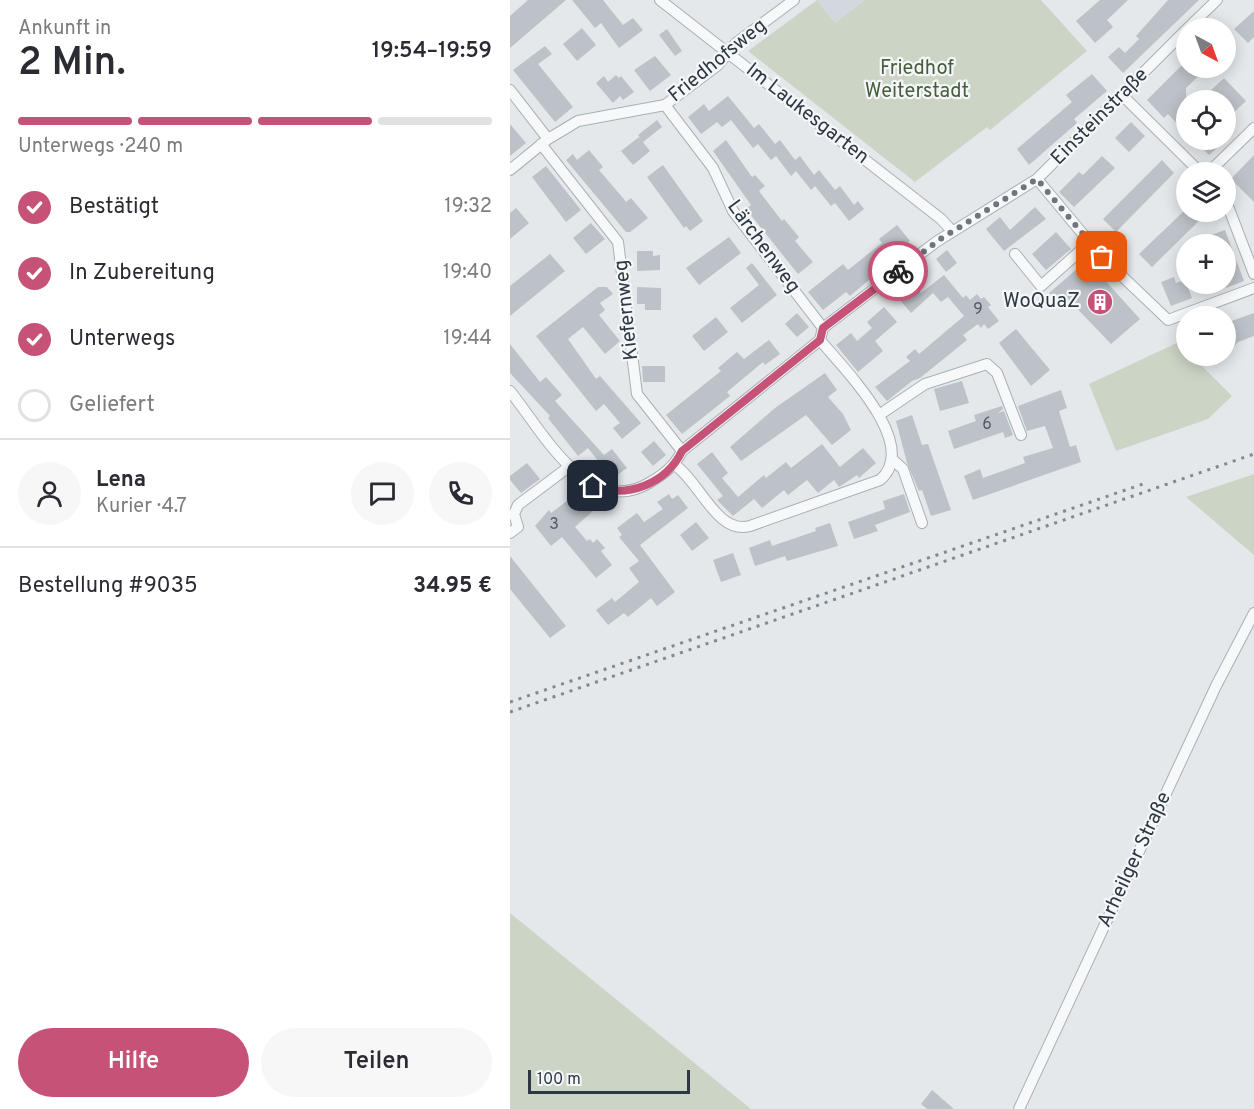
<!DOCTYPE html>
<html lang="de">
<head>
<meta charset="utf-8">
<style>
  :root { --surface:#fff; --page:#f7f7f7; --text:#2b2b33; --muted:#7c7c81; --line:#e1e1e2; --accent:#c75277 }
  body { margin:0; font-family:Overpass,sans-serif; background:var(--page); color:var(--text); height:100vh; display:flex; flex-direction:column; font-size:22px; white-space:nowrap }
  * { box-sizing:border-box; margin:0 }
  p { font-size:20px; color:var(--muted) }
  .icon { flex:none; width:33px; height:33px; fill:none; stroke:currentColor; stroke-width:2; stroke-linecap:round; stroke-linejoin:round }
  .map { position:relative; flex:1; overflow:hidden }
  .drawer { display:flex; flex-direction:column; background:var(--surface); width:510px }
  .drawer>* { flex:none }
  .needle { width:39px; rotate:139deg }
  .tools { position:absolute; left:666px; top:18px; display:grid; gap:12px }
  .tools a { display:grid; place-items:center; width:60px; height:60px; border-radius:50%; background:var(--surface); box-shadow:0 3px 15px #0003; font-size:30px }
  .scale { position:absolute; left:18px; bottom:15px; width:162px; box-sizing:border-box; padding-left:6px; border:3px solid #2d3843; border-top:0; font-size:16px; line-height:21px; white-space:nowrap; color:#2d3843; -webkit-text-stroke:4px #f4f6f8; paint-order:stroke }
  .pin { position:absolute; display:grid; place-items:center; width:51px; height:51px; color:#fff; margin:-26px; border-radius:12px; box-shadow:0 3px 9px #0006 }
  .courier { position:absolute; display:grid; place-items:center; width:60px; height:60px; margin:-30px; border:4px solid #c75277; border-radius:50%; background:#fff; color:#222; box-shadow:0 2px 8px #0007 }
  .head em { font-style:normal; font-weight:600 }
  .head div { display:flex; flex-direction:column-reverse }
  .head { display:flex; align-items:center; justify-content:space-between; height:102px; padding:0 18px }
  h1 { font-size:39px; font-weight:600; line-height:45px }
  .bar { display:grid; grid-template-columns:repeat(4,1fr); gap:9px 6px; align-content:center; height:72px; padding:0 18px }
  .bar i { height:8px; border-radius:4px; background:var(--line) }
  .bar .active { background:var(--accent) }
  .bar p { grid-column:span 4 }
  .line { display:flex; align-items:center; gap:15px; padding:0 18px; border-top:2px solid var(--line) }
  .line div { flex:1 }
  .round { display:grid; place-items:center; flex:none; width:63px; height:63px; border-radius:32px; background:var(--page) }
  ol { padding:0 18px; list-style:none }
  li { display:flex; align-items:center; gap:18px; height:66px }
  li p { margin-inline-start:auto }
  li .icon { padding:6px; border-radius:50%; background:var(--accent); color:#fff; stroke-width:4 }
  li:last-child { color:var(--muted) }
  li i { width:33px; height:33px; border:3px solid var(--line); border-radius:50% }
  .cta { display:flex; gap:12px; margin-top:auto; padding:12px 18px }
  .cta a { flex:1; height:69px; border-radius:36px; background:var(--accent); color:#fff; font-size:24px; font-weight:600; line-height:69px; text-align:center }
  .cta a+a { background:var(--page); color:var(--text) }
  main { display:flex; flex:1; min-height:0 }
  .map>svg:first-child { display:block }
</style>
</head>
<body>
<main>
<section class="drawer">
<div class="head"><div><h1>2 Min.</h1><p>Ankunft in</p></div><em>19:54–19:59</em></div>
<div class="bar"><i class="active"></i><i class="active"></i><i class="active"></i><i></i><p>Unterwegs · 240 m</p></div>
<ol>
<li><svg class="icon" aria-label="check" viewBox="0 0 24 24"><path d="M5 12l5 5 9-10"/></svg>Bestätigt<p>19:32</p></li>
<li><svg class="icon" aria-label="check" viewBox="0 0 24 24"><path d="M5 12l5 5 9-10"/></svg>In Zubereitung<p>19:40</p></li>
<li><svg class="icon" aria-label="check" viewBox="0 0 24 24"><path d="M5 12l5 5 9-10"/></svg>Unterwegs<p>19:44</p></li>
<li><i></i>Geliefert</li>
</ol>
<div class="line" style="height:108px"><a class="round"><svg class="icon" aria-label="person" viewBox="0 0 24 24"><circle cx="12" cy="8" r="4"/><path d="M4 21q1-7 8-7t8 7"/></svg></a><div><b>Lena</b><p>Kurier · 4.7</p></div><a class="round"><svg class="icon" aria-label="chat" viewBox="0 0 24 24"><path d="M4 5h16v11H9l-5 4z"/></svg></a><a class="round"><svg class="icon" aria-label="phone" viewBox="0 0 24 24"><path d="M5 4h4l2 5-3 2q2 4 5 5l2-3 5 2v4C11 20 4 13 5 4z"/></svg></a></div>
<div class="line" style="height:78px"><div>Bestellung #9035</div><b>34.95 €</b></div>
<div class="cta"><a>Hilfe</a><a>Teilen</a></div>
</section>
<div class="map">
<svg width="744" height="1109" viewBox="0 0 744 1109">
  <rect width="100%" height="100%" fill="#e4e8eb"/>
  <!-- built -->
  <path fill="#d2d8dd" d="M307 0H355L325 23Z"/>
  <!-- green -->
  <path fill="#ccd4c6" d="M307 0 325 23 355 0H531L577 51 480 130 477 127 405 182 238 51Z
    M669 342 676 350V356H682L722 396 698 419 606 451 579 384Z
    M744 474V555L676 497Z
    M0 913 241 1109H0Z"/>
  <!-- building -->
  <path fill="#bcc2c8" d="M18 0H56L0 48V16Z
    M62 0H93L113 25 123 18 133 30 109 48 91 23 85 28Z
    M590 0H618L597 20 603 27 585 43 566 21Z
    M658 0H689L613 73 598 57 609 47 615 53 629 39 626 36Z
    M744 11V37L738 43 724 29Z
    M72 28 86 45 67 61 53 44Z
    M157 29 172 51 165 56 149 35Z
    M35 46 42 54 28 64 63 107 45 122 3 70Z
    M145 56 161 75 140 91 124 70Z
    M676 61V68H697L676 88V133L658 114 654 118 637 100Z
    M582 74 597 91 564 119 567 123 519 165 507 149 562 102 556 95Z
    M106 75 109 78 111 76 124 92 113 100 110 96 103 103 86 83 94 76 98 82Z
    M714 78 736 101 722 114 716 107V100H709L700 91Z
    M218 96 244 128 249 124 265 144 270 140 285 160 290 156 304 175 309 170 325 190 330 186 344 205 348 201 354 209 339 221 325 203 321 206 305 186 301 190 286 171 281 176 266 156 261 160 248 144 243 148 221 120 212 127 207 122 191 134 178 117 194 104 199 111Z
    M147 120 152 127 133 142 128 135Z
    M621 122 635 136 619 152 605 138Z
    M0 124 16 143 0 156Z
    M129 137 140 151 123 165 111 151Z
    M216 140 242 177 245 175 255 186 249 191 272 221 274 219 289 237 285 241 303 262 288 274 236 209 241 205 203 151Z
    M684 140H716L699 155Z
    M79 150 93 167 89 170 113 198 116 202 121 198 138 218 120 232H116L56 160 63 154 67 160Z
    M744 155V202L721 179Z
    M592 156 605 168 564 207 549 192 569 172 573 175Z
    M652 160 664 173 606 232 593 219Z
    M153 165 193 221 180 231 176 226 174 228 137 177Z
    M36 166 71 210 56 222 22 177Z
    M525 207 536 219 494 251 476 229 490 217 500 230Z
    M6 208 19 223 0 239V213Z
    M673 212H698L642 267 629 254Z
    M81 223 95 239 76 254 63 238Z
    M387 225 400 241 377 260 379 263 340 296 336 292 313 310 298 292 333 264 338 270 372 243 369 239Z
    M715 230 734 281 716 288V244L679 243Z
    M546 232 561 249 536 270 522 254Z
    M219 237 231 253 189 285 176 268Z
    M437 250 447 263 436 272 426 259Z
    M127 251H143V256L150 255V270L127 271Z
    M40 254 55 271 0 316V286Z
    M575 262 589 278 591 276 630 319 601 344 558 299 550 306 539 293Z
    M242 263 267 295 232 323 220 308 249 285 236 268Z
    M434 275 453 298 456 295 460 300 467 294 471 299 474 297 481 305 478 307 489 321 478 329 474 324 471 328 468 324 453 335 457 340 410 378 402 381 377 401 365 387 400 361 396 357 405 349 409 354 454 316 438 297 431 302 423 293 401 313 389 299 405 285 411 293Z
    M664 277 666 283 675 280 682 298 661 306 651 282Z
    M88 287H97L103 294 90 303 95 310 89 315 110 341 95 354 73 327 58 339 86 379 90 376 131 423 112 439 103 428 110 423 94 404 86 411 26 336Z
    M127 287 151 288V310H135V304H127Z
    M374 307 387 322 365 341 373 351 348 372 326 345 341 333 347 341 362 328 357 322Z
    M287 313 299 327 287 337 275 324Z
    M744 313V336L728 342 716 357V323Z
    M206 317 218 332 194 351 182 336Z
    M506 329 540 370 521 386 489 343Z
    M259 340 270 354 255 365 253 362 217 392 220 396 172 434 156 415 211 371 208 368 227 352 234 359Z
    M0 344 30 382 36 377 52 395 45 401 94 455 102 449 117 468 102 479 78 448 68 456 38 418 40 416 0 373Z
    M132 366H155V382H133Z
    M315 373 327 390 318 397 333 414 341 430 322 445 296 415 231 461 220 447 265 408Z
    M452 381 459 403 430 411 424 389Z
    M551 390 557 408 549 411 560 447 566 445 571 462 463 500 454 476 470 469 473 478 515 463 513 457 543 448 535 426 517 431 508 406Z
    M492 406 493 409 488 413 494 411 503 435 495 438 493 432 444 449 438 431 466 421 464 415Z
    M402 415 412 445 418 444 441 510 421 516 412 490 409 491 397 463 386 421Z
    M144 441 156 455 143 466 131 452Z
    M312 444 330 467 353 448 366 463 349 478 347 475 329 487 324 480 308 493 297 480 278 495 274 490 252 508 244 499 223 516 207 500 213 496 187 464 202 452 218 473 212 478 228 497 254 475 256 478 276 462 281 468Z
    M17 463 30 479 11 493 0 480V476Z
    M70 491 85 509 65 527 77 541 80 539 83 543 87 539 95 548 91 551 102 565 86 578 52 537 41 546 25 526 39 510 41 513Z
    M159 494 162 499 168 495 178 508 130 545 165 592 147 606 141 598 118 617 114 613 98 625 86 610 102 598 105 602 129 582 119 568 129 561 109 537 112 535 107 528 127 513 134 522 153 509 147 502Z
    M394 494 400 512 365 525 368 531 344 539 338 522 375 509 373 501Z
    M186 522 199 538 182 551 170 535Z
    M320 523 328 546 277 561 275 556 245 566 239 548 260 540 262 546 306 531 305 528Z
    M223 553 231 575 211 582 203 560Z
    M0 556 56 626 40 638 0 589Z
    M422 1090 444 1109H417L411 1104Z"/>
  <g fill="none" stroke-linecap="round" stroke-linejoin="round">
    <!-- street casing -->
    <g stroke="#a9b0b5" stroke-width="12">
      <path id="street" d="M150 0 431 219 442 231
        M678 28 707 0
        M0 90 38 139
        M612 95 690 172
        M155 105 203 168 223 211 313 328
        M31 144 108 242 127 394 172 451
        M0 170 38 139 68 121 155 105 208 65 226 43 284 0
        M699 172 744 128
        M527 179 592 257 658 320 744 288
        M716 201 744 274
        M505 254 531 286 579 243
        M0 391C33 432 78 519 139 483 154 474 164 467 172 451L310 340 313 328 426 242 527 179 676 30
        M369 415 415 384 477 364 487 373 511 435
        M383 460 393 469 412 523
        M165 465C190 482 207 535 240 526L370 480C411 445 334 369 310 340
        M0 533 8 527 4 514 8 505 60 466
        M509 1109 706 686 744 613"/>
    </g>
    <!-- street -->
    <use href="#street" stroke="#f7f8f9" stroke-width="10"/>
    <!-- rail -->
    <path stroke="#7e8a94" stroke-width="3" stroke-dasharray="3 6" stroke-linecap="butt" d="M0 702 633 484
      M0 712 744 454"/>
  </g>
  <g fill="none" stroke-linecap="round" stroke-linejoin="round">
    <!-- done -->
    <path stroke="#6d767e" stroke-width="6" stroke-dasharray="0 10.8" d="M388 271 432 238 527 179 592 257"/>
    <!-- route -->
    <path stroke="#c75277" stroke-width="8" d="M83 486C117 499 156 484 172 451L310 340 313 328 388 271"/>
  </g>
  <!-- icons -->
  <defs>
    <g id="building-disc" transform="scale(1.35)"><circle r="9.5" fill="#c75277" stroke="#f4f6f8"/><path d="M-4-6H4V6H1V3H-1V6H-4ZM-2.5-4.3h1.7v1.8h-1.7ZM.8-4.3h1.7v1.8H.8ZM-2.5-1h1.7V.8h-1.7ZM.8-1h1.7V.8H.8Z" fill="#fff"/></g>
  </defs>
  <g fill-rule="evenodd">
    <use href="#building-disc" x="590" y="302"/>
  </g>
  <g text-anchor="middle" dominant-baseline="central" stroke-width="4.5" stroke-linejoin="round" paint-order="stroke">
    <!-- number labels -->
    <g font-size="16" fill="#515a64">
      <text x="468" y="310">9</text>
      <text x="477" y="425">6</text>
      <text x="44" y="525">3</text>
    </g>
    <!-- street labels -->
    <g font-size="20" fill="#2d3843" stroke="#f4f6f8">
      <text transform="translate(208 61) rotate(-39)">Friedhofsweg</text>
      <text transform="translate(297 114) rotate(38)">Im Laukesgarten</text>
      <text transform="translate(590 117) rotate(-45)">Einsteinstraße</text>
      <text transform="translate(253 247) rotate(54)">Lärchenweg</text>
      <text transform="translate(117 310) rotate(-96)">Kiefernweg</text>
      <text transform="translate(625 860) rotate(-65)">Arheilger Straße</text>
    </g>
    <!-- park labels -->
    <g font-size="20" fill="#475e3b" stroke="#f4f6f8">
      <text x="407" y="69">Friedhof<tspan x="407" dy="23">Weiterstadt</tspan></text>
    </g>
    <!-- poi labels -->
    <g font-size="20" fill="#2d3843" stroke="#f4f6f8" text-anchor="end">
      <text x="570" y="302">WoQuaZ</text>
    </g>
  </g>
</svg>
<div class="tools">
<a><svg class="needle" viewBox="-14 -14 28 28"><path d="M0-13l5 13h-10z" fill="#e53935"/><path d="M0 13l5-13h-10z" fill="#7c7c81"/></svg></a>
<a><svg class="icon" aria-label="locate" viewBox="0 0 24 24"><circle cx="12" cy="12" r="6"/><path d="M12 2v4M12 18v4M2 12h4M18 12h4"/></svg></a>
<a><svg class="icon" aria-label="layers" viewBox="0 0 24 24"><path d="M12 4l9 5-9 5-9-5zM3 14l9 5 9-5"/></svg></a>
<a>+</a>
<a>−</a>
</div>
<div class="scale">100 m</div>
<div class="pin" style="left:592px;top:257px;background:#ea580c"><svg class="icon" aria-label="bag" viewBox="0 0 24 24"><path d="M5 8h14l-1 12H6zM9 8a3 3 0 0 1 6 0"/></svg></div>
<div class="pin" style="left:83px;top:486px;background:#1f2937"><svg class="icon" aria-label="home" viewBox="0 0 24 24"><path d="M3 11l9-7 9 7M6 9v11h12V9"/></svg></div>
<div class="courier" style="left:388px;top:271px"><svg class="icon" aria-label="bike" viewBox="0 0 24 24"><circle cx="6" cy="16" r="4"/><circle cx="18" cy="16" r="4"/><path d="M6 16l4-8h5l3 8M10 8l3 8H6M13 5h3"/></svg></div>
</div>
</main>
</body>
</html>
